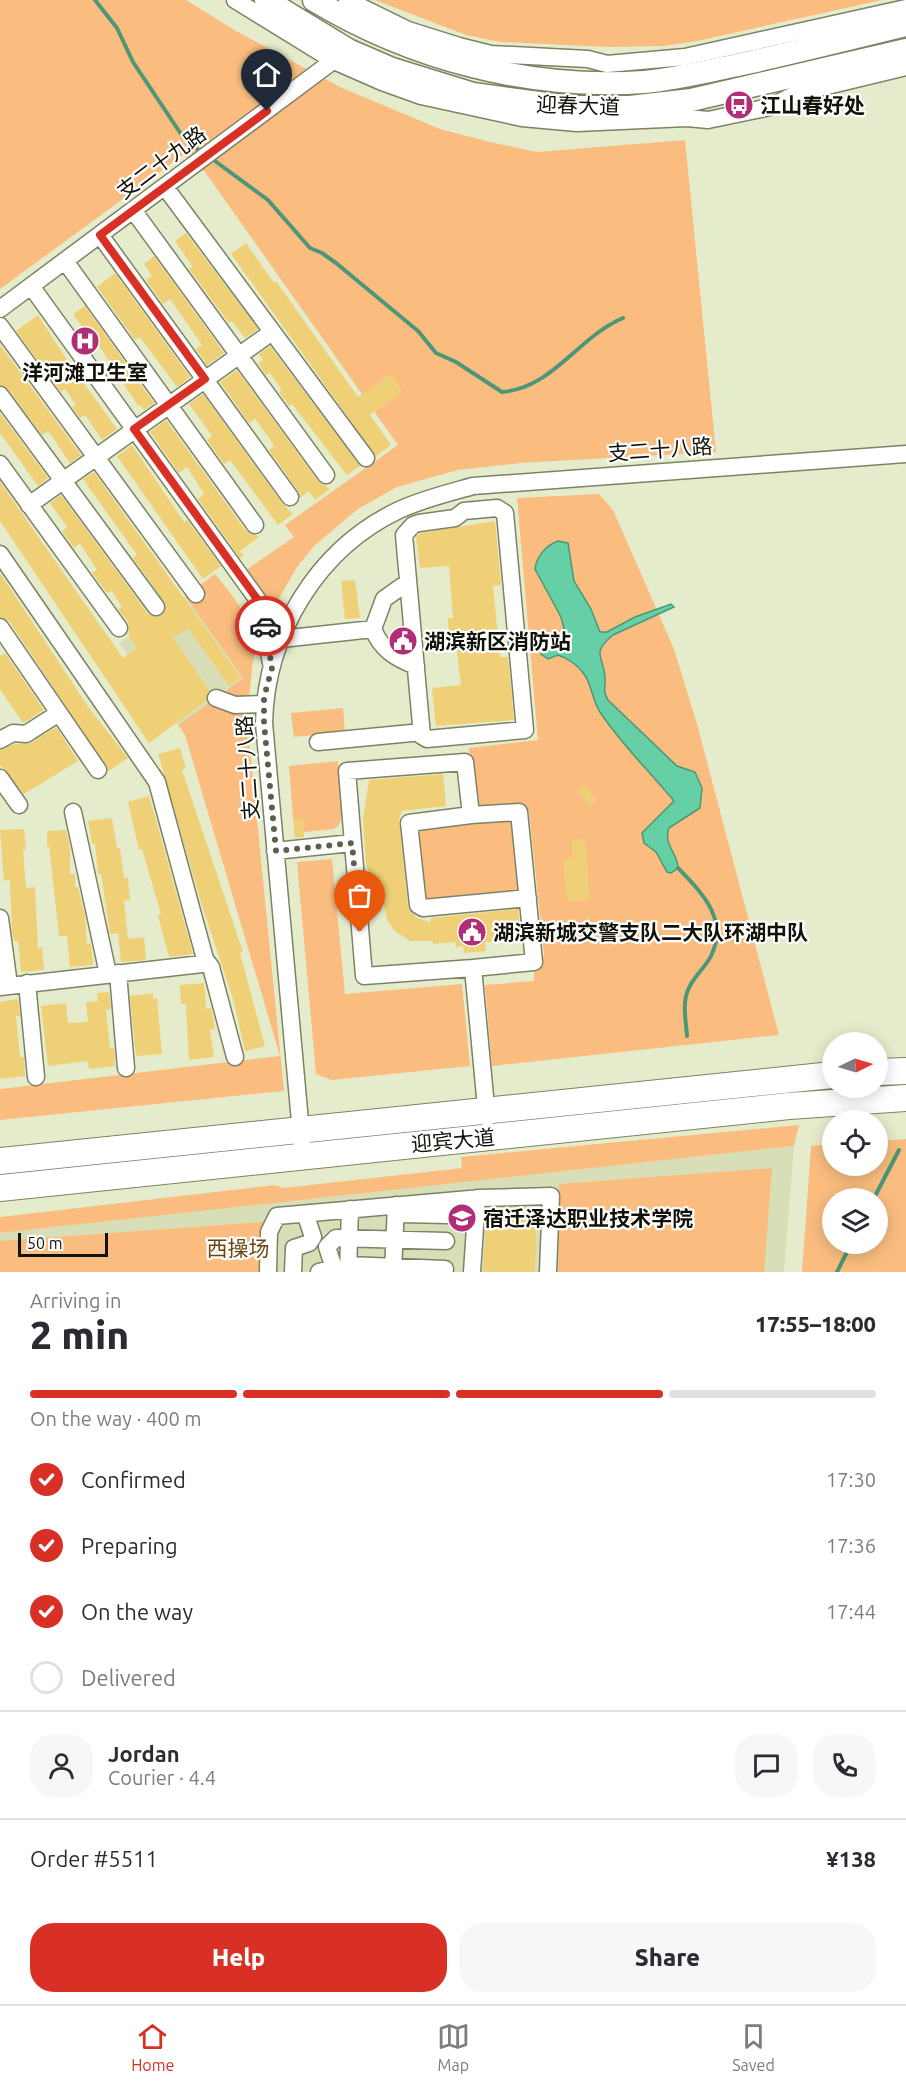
<!DOCTYPE html>
<html lang="en">
<head>
<meta charset="utf-8">
<style>
  :root { --surface:#fff; --page:#f7f7f7; --text:#2b2b33; --muted:#7c7c81; --line:#e1e1e2; --accent:#d93025 }
  body { margin:0; font-family:Ubuntu,"Noto Sans SC",sans-serif; background:var(--page); color:var(--text); height:100vh; display:flex; flex-direction:column; font-size:22px; white-space:nowrap }
  * { box-sizing:border-box; margin:0 }
  p { font-size:20px; color:var(--muted) }
  .icon { flex:none; width:33px; height:33px; fill:none; stroke:currentColor; stroke-width:2; stroke-linecap:round; stroke-linejoin:round }
  .map { position:relative; height:1272px; overflow:hidden }
  .drawer { display:flex; flex-direction:column; background:var(--surface); flex:1 }
  .drawer>* { flex:none }
  .needle { width:39px; rotate:85deg }
  .controls { position:absolute; left:822px; top:1032px; display:grid; gap:12px }
  .controls a { display:grid; place-items:center; width:66px; height:66px; border-radius:50%; background:var(--surface); box-shadow:0 3px 15px #0003; font-size:30px }
  .scale { position:absolute; left:18px; bottom:15px; width:90px; box-sizing:border-box; padding-left:6px; border:3px solid #111308; border-top:0; font-size:16px; line-height:21px; white-space:nowrap; color:#111308; -webkit-text-stroke:4px #fff; paint-order:stroke }
  .pin { position:absolute; display:grid; place-items:center; width:51px; height:51px; color:#fff; margin:-62px -26px; border-radius:50% 50% 50% 0; rotate:-45deg; box-shadow:0 0 6px #0007 }
  .pin .icon { rotate:45deg }
  .courier { position:absolute; display:grid; place-items:center; width:60px; height:60px; margin:-30px; border:4px solid #d93025; border-radius:50%; background:#fff; color:#222; box-shadow:0 2px 8px #0007 }
  .head em { font-style:normal; font-weight:800 }
  .head div { display:flex; flex-direction:column-reverse }
  .head { display:flex; align-items:center; justify-content:space-between; height:102px; padding:0 30px }
  h1 { font-size:39px; font-weight:800; line-height:45px }
  .bar { display:grid; grid-template-columns:repeat(4,1fr); gap:9px 6px; align-content:center; height:72px; padding:0 30px }
  .bar i { height:8px; border-radius:4px; background:var(--line) }
  .bar .selected { background:var(--accent) }
  .bar p { grid-column:span 4 }
  .line { display:flex; align-items:center; gap:15px; padding:0 30px; border-top:2px solid var(--line) }
  .line div { flex:1 }
  .round { display:grid; place-items:center; flex:none; width:63px; height:63px; border-radius:24px; background:var(--page) }
  ol { padding:0 30px; list-style:none }
  li { display:flex; align-items:center; gap:18px; height:66px }
  li p { margin-inline-start:auto }
  li .icon { padding:6px; border-radius:50%; background:var(--accent); color:#fff; stroke-width:4 }
  li:last-child { color:var(--muted) }
  li i { width:33px; height:33px; border:3px solid var(--line); border-radius:50% }
  .primary-button { display:flex; gap:12px; margin-top:auto; padding:12px 30px }
  .primary-button a { flex:1; height:69px; border-radius:24px; background:var(--accent); color:#fff; font-size:24px; font-weight:800; line-height:69px; text-align:center }
  .primary-button a+a { background:var(--page); color:var(--text) }
  .dock { display:flex; justify-content:space-around; align-items:center; height:84px; border-top:2px solid var(--line); background:var(--surface); font-size:16px; color:var(--muted) }
  .dock a { display:grid; justify-items:center; gap:3px }
  .dock .selected { color:var(--accent) }
  .map>svg:first-child { display:block }
</style>
</head>
<body>
<div class="map">
<svg width="906" height="1272" viewBox="0 0 906 1272">
  <rect width="100%" height="100%" fill="#e5eccb"/>
  <!-- built -->
  <path fill="#d8dfb8" d="M185 596 244 679 178 725 119 643Z
    M794 1146 784 1272H0V1233Z"/>
  <!-- green -->
  <path fill="#fabd7f" fill-rule="evenodd" d="M0 0H186L236 31 340 87 440 129 490 142 537 152 685 140 716 452 521 463 458 470 397 487 358 509 315 545 297 567 270 614 243 572 294 537 285 525 398 445 205 172 183 155 0 289Z
    M375 0H882L697 41 664 46 607 47 500 42 466 35Z
    M599 494 613 510 674 649 697 724 779 1035 492 1066 485 985 534 981V970L540 969 544 954 529 812 524 806 475 808 469 748 538 740 517 498Z
    M215 574C227 590 245 606 245 627L260 638 253 660 249 698H231L227 690 243 678 185 596Z
    M212 701 221 709H246L284 1091 0 1120V1089L280 1056 185 735 178 725Z
    M343 708 345 732 294 737 291 713Z
    M338 761 342 808 340 824 334 829 304 832 302 819H293L289 766Z
    M509 817 513 822 519 894 422 903 413 825Z
    M332 859 345 994 462 984 470 1066 331 1080 316 1074 297 862Z
    M799 1125 794 1146 0 1233V1217L275 1185 283 1188 462 1168 461 1157Z
    M906 1139V1272H802L811 1146 832 1144V1166H878V1141ZM832 1198H878V1244H832Z
    M772 1168 764 1272H558L559 1184Z
    M264 1222 262 1272H0V1241Z"/>
  <!-- water -->
  <path fill="#65cfa6" stroke="#4c9777" stroke-width="1.5" d="M558 541 568 543 574 581 591 609 600 632H607L635 617 671 604 674 607 613 635C590 654 604 657 605 677 606 687 602 690 608 700L677 766 695 772 702 788 700 808 669 828C663 845 678 853 678 868L671 873 667 872 656 852 644 843 642 833 674 801C650 772 621 744 600 712 592 700 592 685 584 674 578 665 567 658 558 655L548 659 541 654 546 647 564 641 566 636 561 617 535 569C536 556 547 545 558 541Z"/>
  <g fill="none" stroke-linecap="round" stroke-linejoin="round">
    <!-- stream -->
    <path stroke="#4c9777" stroke-width="4" d="M95 0 117 28 133 62 183 137 202 153
      M215 161 268 200 310 248 322 253 336 263 418 331 436 353 456 362 502 392C553 388 578 337 623 318
      M678 868C702 893 729 919 711 956 705 968 693 977 688 990 682 1004 686 1021 687 1036
      M874 1198 899 1150
      M837 1272 851 1244"/>
  </g>
  <!-- building -->
  <path fill="#efd076" d="M186 233 258 329 245 338 232 321 229 323 189 269 193 267 175 241Z
    M246 243 274 283 276 281 358 397 391 374 403 392 370 415 391 445 376 456 231 254Z
    M154 256 224 353 207 365 196 349 202 345 170 299 163 304 146 280 152 276 144 264Z
    M115 273 190 377 177 387 140 337 135 340 97 287Z
    M85 306 154 403 144 410 140 405 138 406 99 346 97 348 73 314Z
    M38 315 67 360 117 429 102 440 85 415 80 418 72 407 76 405 65 389 61 392 16 331Z
    M0 345 81 455 70 463 48 431 42 435 8 389 0 385Z
    M270 346 360 466 347 475 292 404 289 406 279 392 282 390 270 373 266 375 258 363 263 360 259 354Z
    M237 370 318 481 330 489 315 500 309 491 300 498 298 491 269 450 274 446 269 438 255 419 249 423 220 382Z
    M203 394 282 503 293 514 278 525 230 460 224 464 207 440 212 436 189 404Z
    M0 413 48 478 38 486 0 433Z
    M166 420 246 531 259 537 240 551 244 555 240 558 198 499 204 494 187 467 179 473 150 432Z
    M132 445 184 522 187 520 221 566 203 579 117 456Z
    M94 472 241 678 229 686 188 628 173 638 209 690 206 701 149 743 0 521V482L123 658 137 648 129 636 128 622 118 609 122 607 112 591 107 593 92 573 97 570 80 543 74 548 62 531 67 527 50 503 61 495 148 614 157 617 162 616 166 605 133 558 137 555 83 479Z
    M495 521 501 585 493 586 500 657H508L514 720 436 726 432 688 461 685 455 635 449 636 448 618H453L449 566 420 568 416 537 421 533Z
    M0 573 87 705 128 758 109 771 9 621 0 617Z
    M355 580 360 618 345 619 341 581Z
    M5 653 44 710 23 723 0 689V656Z
    M56 727 78 761 24 794 0 765V750L15 744 31 743Z
    M180 748 186 768 182 770 243 952 240 953 265 1046 245 1051 233 999 200 899 158 754Z
    M443 774 446 806 402 811 399 819 408 907 417 918 431 922V918L518 909 521 935 494 937V942H485L486 951 464 953 463 946 456 947 455 942 433 944V941H410L395 931 387 920 382 897 378 898 366 864 363 819 369 780Z
    M584 785 597 800 590 806 577 791Z
    M149 796 158 827 193 954 169 957 158 915 161 914 142 849 139 850 128 802Z
    M112 818 117 848H120L124 878H128L130 900 124 901 128 939 144 937 146 960 121 962 118 933 110 934 101 874H98L95 844H92L88 821Z
    M293 819H303L304 837 295 838Z
    M24 829 26 850H23L26 888 35 887 38 948 42 947 44 970 21 972 18 941H14L12 931 10 880 4 881 0 830Z
    M66 830 70 849V874H75V887H78L85 916 87 944H91L93 965 70 967 67 936H59L49 846 47 847V831Z
    M585 839 590 900 567 901 563 859 573 858 572 840Z
    M204 983 206 1009 211 1008 213 1017 215 1029 210 1030 214 1057 189 1060 186 1004H181L180 985Z
    M109 992 111 1009 106 1010 110 1048H114L115 1066 89 1069 88 1061 48 1066 41 1006 66 1003 68 1023 88 1022 86 1002 98 1001 97 993Z
    M153 993V999L157 998 162 1054 136 1056 130 996Z
    M18 999 20 1016H16L20 1057H24L25 1076 0 1079V1002Z
    M537 1207 535 1272H483L487 1208Z"/>
  <g fill="none" stroke-linecap="round" stroke-linejoin="round">
    <!-- minor casing -->
    <g stroke="#7c8265" stroke-width="19">
      <path id="minor" d="M235 0 334 61 382 82 421 96 522 118 577 123 687 118 708 120 770 107 798 93 906 67
        M347 0 408 30 459 46 491 54 588 59 607 64 685 57 906 8
        M165 187 366 458
        M133 210 326 475
        M100 235 290 497
        M65 261 255 525
        M31 286 260 603 271 663
        M0 309 341 55
        M0 326 196 594
        M0 395 156 607
        M0 464 119 628
        M29 505 272 332
        M497 508 505 513 525 730 427 739 422 736 404 535 413 525 419 523 455 518 464 511Z
        M0 554 157 782 205 959 202 964 0 987
        M408 582 384 599 373 629C381 649 395 658 416 666
        M0 627 98 770
        M281 639 373 629
        M216 698 235 705 264 704
        M0 740 13 733 26 734 59 713
        M318 742 422 732
        M0 778 19 805
        M73 812 108 974
        M471 815 409 823 418 905 423 908 528 898
        M275 851 352 843
        M0 918 9 985
        M205 959 211 967 235 1057
        M473 968 364 976 347 771 465 762 471 815 519 812 534 962 473 968 487 1118
        M118 973 126 1068
        M27 983 36 1077
        M303 1155 264 723C266 634 317 549 399 510 423 499 448 493 473 486L906 454
        M403 1214 447 1215
        M349 1265 445 1269
        M268 1272 269 1232 277 1216 481 1198 551 1196 548 1272
        M293 1272 294 1248 309 1243 313 1237 307 1219 309 1213
        M319 1272 334 1268 327 1247 336 1238 446 1241
        M348 1272 350 1209
        M393 1272 396 1205
        M472 1272 477 1198"/>
    </g>
    <!-- major casing -->
    <g stroke="#7c8265" stroke-width="25">
      <path id="major" d="M266 0 348 50 392 69 473 94 569 107H630L691 100 906 50
        M314 0C412 59 529 90 644 82 679 79 713 70 747 63 800 51 853 38 906 25"/>
    </g>
    <!-- highway casing -->
    <g stroke="#7c8265" stroke-width="28">
      <path id="highway" d="M878 1072 906 1071
        M0 1161 832 1075
        M0 1188 789 1106 906 1098"/>
    </g>
    <!-- minor -->
    <use href="#minor" stroke="#fff" stroke-width="16"/>
    <!-- major -->
    <use href="#major" stroke="#fff" stroke-width="22"/>
    <!-- highway -->
    <use href="#highway" stroke="#fff" stroke-width="26"/>
  </g>
  <g fill="none" stroke-linecap="round" stroke-linejoin="round">
    <!-- done -->
    <path stroke="#5b5f4c" stroke-width="6" stroke-dasharray="0 10.8" d="M265 626 272 668 264 697V723L276 851 352 843 360 932"/>
    <!-- route -->
    <path stroke="#d93025" stroke-width="8" d="M265 626 260 603 134 429 205 379 100 235 267 111"/>
  </g>
  <!-- icons -->
  <defs>
    <g id="bus-disc" transform="scale(1.5)"><circle r="9.5" fill="#b12e76" stroke="#fff"/><path d="M-5-6H5V4H4V6H2V4H-2V6H-4V4H-5ZM-3.5-4V0h7V-4ZM-3.5 1.2v1.5H-2V1.2ZM2 1.2v1.5H3.5V1.2Z" fill="#fff"/></g>
    <g id="hospital-disc" transform="scale(1.5)"><circle r="9.5" fill="#b12e76" stroke="#fff"/><path d="M-5-5h3v3.5h4V-5h3V5h-3V1.5h-4V5h-3Z" fill="#fff"/></g>
    <g id="civic-disc" transform="scale(1.5)"><circle r="9.5" fill="#b12e76" stroke="#fff"/><path d="M-.6-6.5H3V-4.5H.6V-3L4-1V1h2V6H-6V1h2V-1L-.6-3ZM-1.2 2.5V6h2.4V2.5Z" fill="#fff"/></g>
    <g id="university-disc" transform="scale(1.5)"><circle r="9.5" fill="#b12e76" stroke="#fff"/><path d="M0-5L7-2L0 1L-7-2ZM-4 1L0 2.5L4 1V4Q0 6-4 4Z" fill="#fff"/></g>
  </defs>
  <g fill-rule="evenodd">
    <use href="#bus-disc" x="739" y="105"/>
    <use href="#hospital-disc" x="85" y="341"/>
    <use href="#civic-disc" x="403" y="641"/>
    <use href="#civic-disc" x="472" y="932"/>
    <use href="#university-disc" x="462" y="1218"/>
  </g>
  <g text-anchor="middle" dominant-baseline="central" stroke-width="4.5" stroke-linejoin="round" paint-order="stroke">
    <!-- street labels -->
    <g font-size="21" fill="#111308" stroke="#fff">
      <text transform="translate(578 105) rotate(2)">迎春大道</text>
      <text transform="translate(161 162) rotate(-37)">支二十九路</text>
      <text transform="translate(660 449) rotate(-4)">支二十八路</text>
      <text transform="translate(247 768) rotate(-94)">支二十八路</text>
      <text transform="translate(453 1140) rotate(-5)">迎宾大道</text>
    </g>
    <!-- poi labels -->
    <g font-size="21" font-weight="bold" fill="#111308" stroke="#fff" text-anchor="start">
      <text x="760" y="105">江山春好处</text>
      <text x="85" y="372" text-anchor="middle">洋河滩卫生室</text>
      <text x="424" y="641">湖滨新区消防站</text>
      <text x="493" y="932">湖滨新城交警支队二大队环湖中队</text>
      <text x="483" y="1218">宿迁泽达职业技术学院</text>
    </g>
    <!-- park labels -->
    <g font-size="21" fill="#6e430d" stroke="#fff">
      <text x="238" y="1248">西操场</text>
    </g>
  </g>
</svg>
<div class="controls">
<a><svg class="needle" viewBox="-14 -14 28 28"><path d="M0-13l5 13h-10z" fill="#e53935"/><path d="M0 13l5-13h-10z" fill="#7c7c81"/></svg></a>
<a><svg class="icon" aria-label="locate" viewBox="0 0 24 24"><circle cx="12" cy="12" r="6"/><path d="M12 2v4M12 18v4M2 12h4M18 12h4"/></svg></a>
<a><svg class="icon" aria-label="layers" viewBox="0 0 24 24"><path d="M12 4l9 5-9 5-9-5zM3 14l9 5 9-5"/></svg></a>
</div>
<div class="scale">50 m</div>
<div class="pin" style="left:360px;top:932px;background:#ea580c"><svg class="icon" aria-label="bag" viewBox="0 0 24 24"><path d="M5 8h14l-1 12H6zM9 8a3 3 0 0 1 6 0"/></svg></div>
<div class="pin" style="left:267px;top:111px;background:#1f2937"><svg class="icon" aria-label="home" viewBox="0 0 24 24"><path d="M3 11l9-7 9 7M6 9v11h12V9"/></svg></div>
<div class="courier" style="left:265px;top:626px"><svg class="icon" aria-label="car" viewBox="0 0 24 24"><path d="M5 17H2v-5l4-1 3-4h7l3 4 3 1v5h-3M9 17h6M6 11h13"/><circle cx="7" cy="17" r="2"/><circle cx="17" cy="17" r="2"/></svg></div>
</div>
<section class="drawer">
<div class="head"><div><h1>2 min</h1><p>Arriving in</p></div><em>17:55–18:00</em></div>
<div class="bar"><i class="selected"></i><i class="selected"></i><i class="selected"></i><i></i><p>On the way · 400 m</p></div>
<ol>
<li><svg class="icon" aria-label="check" viewBox="0 0 24 24"><path d="M5 12l5 5 9-10"/></svg>Confirmed<p>17:30</p></li>
<li><svg class="icon" aria-label="check" viewBox="0 0 24 24"><path d="M5 12l5 5 9-10"/></svg>Preparing<p>17:36</p></li>
<li><svg class="icon" aria-label="check" viewBox="0 0 24 24"><path d="M5 12l5 5 9-10"/></svg>On the way<p>17:44</p></li>
<li><i></i>Delivered</li>
</ol>
<div class="line" style="height:108px"><a class="round"><svg class="icon" aria-label="person" viewBox="0 0 24 24"><circle cx="12" cy="8" r="4"/><path d="M4 21q1-7 8-7t8 7"/></svg></a><div><b>Jordan</b><p>Courier · 4.4</p></div><a class="round"><svg class="icon" aria-label="chat" viewBox="0 0 24 24"><path d="M4 5h16v11H9l-5 4z"/></svg></a><a class="round"><svg class="icon" aria-label="phone" viewBox="0 0 24 24"><path d="M5 4h4l2 5-3 2q2 4 5 5l2-3 5 2v4C11 20 4 13 5 4z"/></svg></a></div>
<div class="line" style="height:78px"><div>Order #5511</div><b>¥138</b></div>
<div class="primary-button"><a>Help</a><a>Share</a></div>
</section>
<nav class="dock">
<a class="selected"><svg class="icon" aria-label="home" viewBox="0 0 24 24"><path d="M3 11l9-7 9 7M6 9v11h12V9"/></svg>Home</a>
<a><svg class="icon" aria-label="map" viewBox="0 0 24 24"><path d="M3 6l6-2 6 2 6-2v14l-6 2-6-2-6 2zM9 4v14M15 6v14"/></svg>Map</a>
<a><svg class="icon" aria-label="saved" viewBox="0 0 24 24"><path d="M7 4h10v16l-5-4-5 4z"/></svg>Saved</a>
</nav>
</body>
</html>
